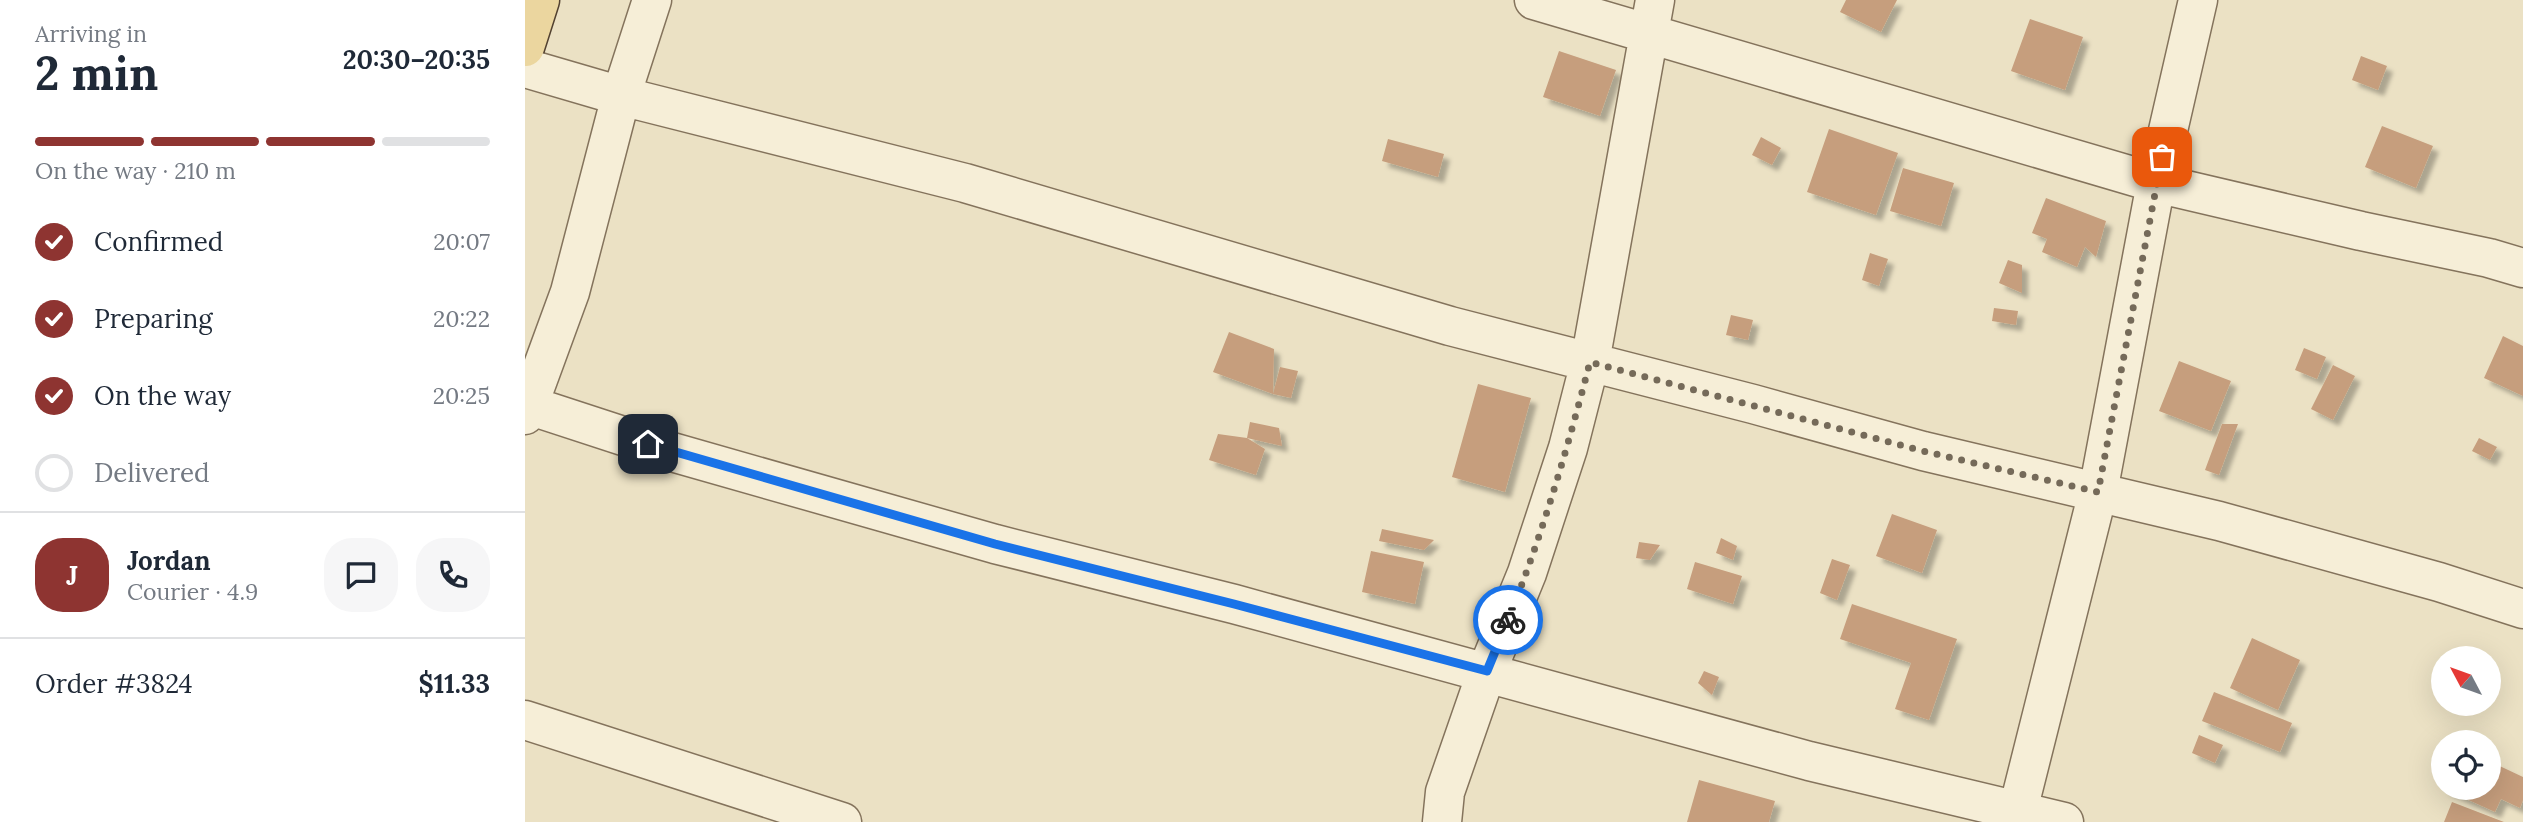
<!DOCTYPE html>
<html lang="en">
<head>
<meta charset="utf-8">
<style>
  :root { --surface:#fff; --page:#f6f6f7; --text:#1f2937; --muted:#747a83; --line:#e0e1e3; --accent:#8e3431 }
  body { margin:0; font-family:Lora,serif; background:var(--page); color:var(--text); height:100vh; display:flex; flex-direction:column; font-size:26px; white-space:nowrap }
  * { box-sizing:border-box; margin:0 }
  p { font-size:23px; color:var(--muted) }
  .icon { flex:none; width:38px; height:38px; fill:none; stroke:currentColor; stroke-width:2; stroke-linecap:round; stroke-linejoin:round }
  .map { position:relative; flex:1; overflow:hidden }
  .sheet { display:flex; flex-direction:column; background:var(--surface); width:525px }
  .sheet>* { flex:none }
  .needle { width:46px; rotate:311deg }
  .controls { position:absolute; left:1906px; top:646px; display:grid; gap:14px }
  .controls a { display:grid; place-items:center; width:70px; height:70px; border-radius:50%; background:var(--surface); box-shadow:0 7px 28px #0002; font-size:35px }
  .pin { position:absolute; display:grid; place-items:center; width:60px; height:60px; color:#fff; margin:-30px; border-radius:14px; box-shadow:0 4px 10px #0006 }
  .courier { position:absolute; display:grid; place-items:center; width:70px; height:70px; margin:-35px; border:5px solid #1a73e8; border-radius:50%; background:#fff; color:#222; box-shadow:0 2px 9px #0007 }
  .head em { font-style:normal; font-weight:700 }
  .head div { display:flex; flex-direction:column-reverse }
  .head { display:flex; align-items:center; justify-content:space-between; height:119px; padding:0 35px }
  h1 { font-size:46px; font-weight:700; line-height:52px }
  .bar { display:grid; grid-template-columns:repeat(4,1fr); gap:10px 7px; align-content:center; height:84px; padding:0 35px }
  .bar i { height:9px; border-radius:5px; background:var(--line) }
  .bar .on { background:var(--accent) }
  .bar p { grid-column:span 4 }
  .line { display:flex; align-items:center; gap:18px; padding:0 35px; border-top:2px solid var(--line) }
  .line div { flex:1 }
  .round { display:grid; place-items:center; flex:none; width:74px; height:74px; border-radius:28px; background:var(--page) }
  ol { padding:0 35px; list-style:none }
  li { display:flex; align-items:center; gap:21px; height:77px }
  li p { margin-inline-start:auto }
  li .icon { padding:7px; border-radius:50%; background:var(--accent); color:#fff; stroke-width:4 }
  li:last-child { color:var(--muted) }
  li i { width:38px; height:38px; border:4px solid var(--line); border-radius:50% }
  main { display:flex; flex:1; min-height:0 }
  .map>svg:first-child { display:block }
</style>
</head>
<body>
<main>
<section class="sheet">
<div class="head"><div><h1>2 min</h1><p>Arriving in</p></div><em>20:30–20:35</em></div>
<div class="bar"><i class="on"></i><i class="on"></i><i class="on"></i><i></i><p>On the way · 210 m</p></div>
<ol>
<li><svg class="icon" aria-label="check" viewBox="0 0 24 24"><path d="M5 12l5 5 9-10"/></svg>Confirmed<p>20:07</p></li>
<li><svg class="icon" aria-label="check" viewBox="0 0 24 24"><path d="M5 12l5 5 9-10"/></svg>Preparing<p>20:22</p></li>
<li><svg class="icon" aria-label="check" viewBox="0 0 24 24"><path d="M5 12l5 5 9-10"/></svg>On the way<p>20:25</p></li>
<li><i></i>Delivered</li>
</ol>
<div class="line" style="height:126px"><b class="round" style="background:var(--accent);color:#fff">J</b><div><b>Jordan</b><p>Courier · 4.9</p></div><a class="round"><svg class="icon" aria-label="chat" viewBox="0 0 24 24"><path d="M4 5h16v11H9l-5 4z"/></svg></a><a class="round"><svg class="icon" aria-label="phone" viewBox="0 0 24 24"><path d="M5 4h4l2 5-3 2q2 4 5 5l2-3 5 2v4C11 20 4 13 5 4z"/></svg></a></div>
<div class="line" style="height:91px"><div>Order #3824</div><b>$11.33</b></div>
</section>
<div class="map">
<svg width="1998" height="822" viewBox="0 0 1998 822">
  <defs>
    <filter id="shadow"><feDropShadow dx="6" dy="6" stdDeviation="2" flood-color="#0004"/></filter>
  </defs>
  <rect width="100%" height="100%" fill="#ebe1c4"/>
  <!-- building -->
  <path fill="#c69e7d" filter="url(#shadow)" d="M1321 0H1372L1356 32 1315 12Z
    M1505 19 1558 37 1540 90 1486 71Z
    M1034 51 1091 70 1075 116 1018 97Z
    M1836 56 1862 66 1853 90 1827 80Z
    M1857 126 1908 146 1891 188 1840 167Z
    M1304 129 1373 153 1351 215 1282 192Z
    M1236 137 1256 148 1247 165 1227 155Z
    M863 139 919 154 913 177 857 161Z
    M1378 168 1429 183 1416 226 1365 211Z
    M1521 198 1581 221 1571 257 1560 247 1552 267 1517 252 1522 239 1507 233Z
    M1345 253 1363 259 1354 286 1337 280Z
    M1483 260 1497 265V293L1474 283Z
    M1469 308 1493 311 1491 325 1467 321Z
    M1206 315 1228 320 1223 340 1201 335Z
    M704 332 749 349 748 394 688 372Z
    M1978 336 1998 346V396L1959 378Z
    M1779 348 1801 357 1792 379 1770 370Z
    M1654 361 1706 381 1686 431 1634 411Z
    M1808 365 1830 376 1808 420 1786 409Z
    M755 367 773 371 766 398 748 394Z
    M953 384 1006 398 980 492 927 477Z
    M725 422 754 428 757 446 722 438Z
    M1697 424H1713L1694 475 1680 470Z
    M693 434 722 438 740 449 731 475 684 460Z
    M1954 438 1972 447 1965 460 1947 451Z
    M1367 514 1412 530 1397 573 1351 556Z
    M857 529 909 540 899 550 854 541Z
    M1196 538 1212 546 1208 560 1191 553Z
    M1114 542 1135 545 1125 560 1111 558Z
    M846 551 899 562 890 604 837 592Z
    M1307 559 1325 565 1312 600 1295 593Z
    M1170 562 1217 576 1208 604 1162 589Z
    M1327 604 1432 639 1404 720 1370 709 1386 663 1315 639Z
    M1727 638 1775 660 1753 710 1705 688Z
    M1179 671 1194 677 1187 695 1173 683Z
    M1689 692 1767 723 1755 752 1677 721Z
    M1674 735 1698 745 1690 763 1667 753Z
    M1964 761 1998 777V800L1995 808 1976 799 1970 812 1917 788H1964Z
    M1174 780 1250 801 1244 822H1162Z
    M1927 802 1979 822H1919Z"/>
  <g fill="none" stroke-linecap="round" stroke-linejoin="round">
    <!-- minor casing -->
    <g stroke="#84735c" stroke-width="41">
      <path id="minor" d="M1009 0 1631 183 1836 231 1964 258 1998 268
        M0 68 96 96 440 183 925 326 1228 404 1398 451 1694 521 1914 582 1998 609
        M0 404 147 452 470 544 709 604 1284 761 1539 822
        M0 415 45 292 96 96 127 0
        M0 720 317 822
        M917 822 920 792 962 671 1002 573 1043 448 1065 362 1130 0
        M1490 822 1573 492 1631 183 1673 0"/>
    </g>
    <!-- major casing -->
    <g stroke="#524130" stroke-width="41">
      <path id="major" d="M0 47 15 0"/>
    </g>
    <!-- minor -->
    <use href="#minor" stroke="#f6eed7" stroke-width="38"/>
    <!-- major -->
    <use href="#major" stroke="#ebd69f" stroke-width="38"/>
  </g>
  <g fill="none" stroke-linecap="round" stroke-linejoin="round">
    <!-- done -->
    <path stroke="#756a59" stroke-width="7" stroke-dasharray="0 12.6" d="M983 620C1017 536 1042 450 1065 362L1398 451 1573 492 1637 157"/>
    <!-- route -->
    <path stroke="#1a73e8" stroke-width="9" d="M123 444 470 544 709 604 962 671 983 620"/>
  </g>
</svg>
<div class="controls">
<a><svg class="needle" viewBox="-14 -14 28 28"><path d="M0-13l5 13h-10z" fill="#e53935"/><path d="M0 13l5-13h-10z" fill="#747a83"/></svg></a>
<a><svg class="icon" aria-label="locate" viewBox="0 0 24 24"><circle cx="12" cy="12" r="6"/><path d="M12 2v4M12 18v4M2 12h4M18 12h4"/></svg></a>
</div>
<div class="pin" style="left:1637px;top:157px;background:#ea580c"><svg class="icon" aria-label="bag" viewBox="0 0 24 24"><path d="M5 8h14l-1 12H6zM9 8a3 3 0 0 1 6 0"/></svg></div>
<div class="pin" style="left:123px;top:444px;background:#1f2937"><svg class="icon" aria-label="home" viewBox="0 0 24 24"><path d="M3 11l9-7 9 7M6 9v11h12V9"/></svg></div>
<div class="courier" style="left:983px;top:620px"><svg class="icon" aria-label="bike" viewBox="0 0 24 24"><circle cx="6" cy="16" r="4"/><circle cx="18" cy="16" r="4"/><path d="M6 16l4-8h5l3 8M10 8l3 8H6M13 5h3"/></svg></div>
</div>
</main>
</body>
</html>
